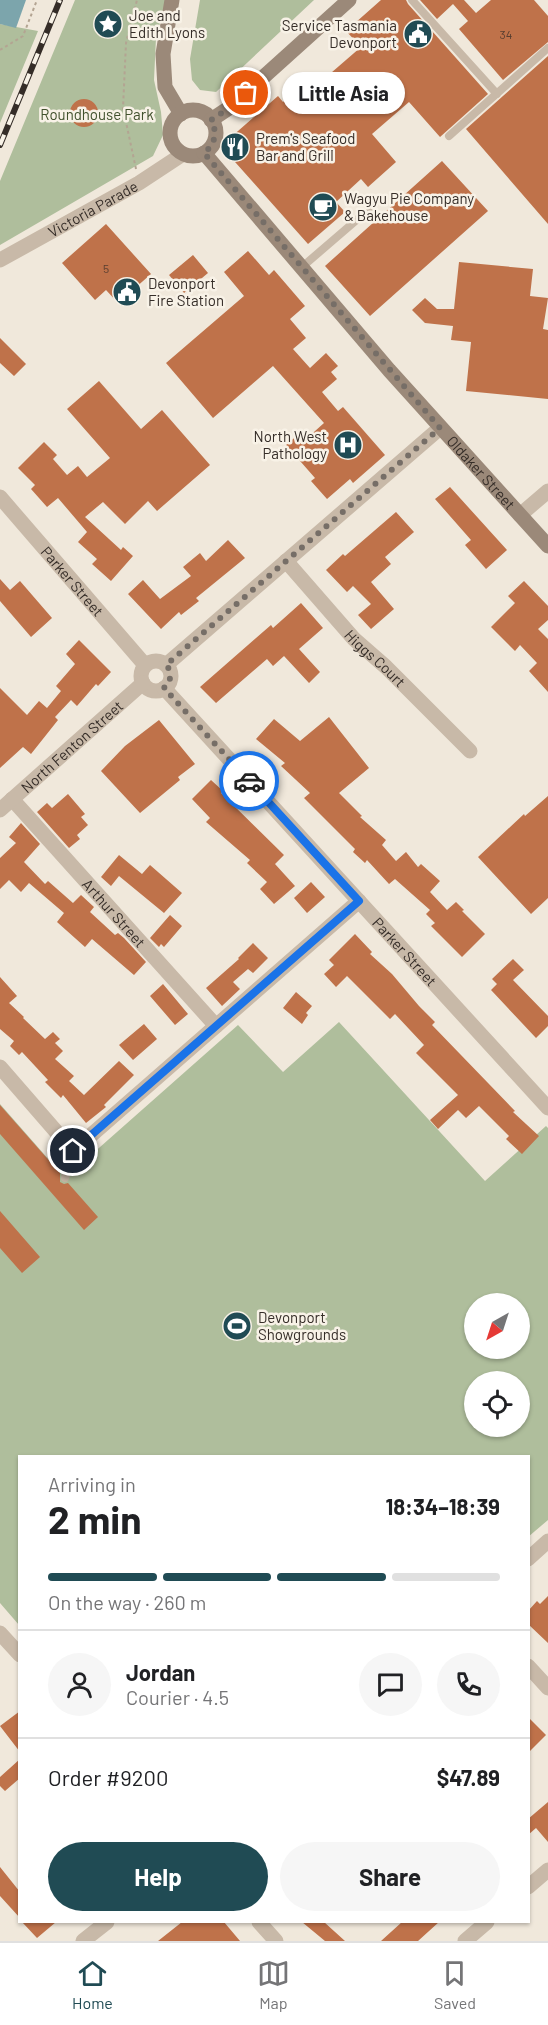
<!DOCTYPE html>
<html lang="en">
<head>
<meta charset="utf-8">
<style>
  :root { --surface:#fff; --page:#f6f6f6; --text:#202124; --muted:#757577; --line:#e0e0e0; --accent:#204b54 }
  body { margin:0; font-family:Barlow,sans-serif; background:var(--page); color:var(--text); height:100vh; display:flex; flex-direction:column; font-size:22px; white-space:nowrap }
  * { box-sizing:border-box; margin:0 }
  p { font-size:20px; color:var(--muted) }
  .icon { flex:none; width:33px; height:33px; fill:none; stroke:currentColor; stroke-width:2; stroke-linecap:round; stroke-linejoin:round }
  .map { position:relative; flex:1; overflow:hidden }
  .sheet { position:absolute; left:18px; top:1455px; width:512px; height:468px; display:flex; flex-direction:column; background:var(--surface); border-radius:0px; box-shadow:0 2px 4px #0004 }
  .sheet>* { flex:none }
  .needle { width:39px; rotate:219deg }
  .fabs { position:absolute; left:464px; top:1293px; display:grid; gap:12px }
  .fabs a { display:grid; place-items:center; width:66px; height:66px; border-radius:50%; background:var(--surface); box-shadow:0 2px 4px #0004; font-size:30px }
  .pin { position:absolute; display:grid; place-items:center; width:51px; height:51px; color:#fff; margin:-26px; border:3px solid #fff; border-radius:50%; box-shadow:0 2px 6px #0007 }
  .courier { position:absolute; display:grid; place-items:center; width:60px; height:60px; margin:-30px; border:4px solid #1a73e8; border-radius:50%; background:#fff; color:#222; box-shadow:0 2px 8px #0007 }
  .bubble { position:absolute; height:42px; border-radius:21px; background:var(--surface); box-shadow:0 2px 4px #0004; font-size:20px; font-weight:700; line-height:42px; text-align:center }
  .head em { font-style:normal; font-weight:700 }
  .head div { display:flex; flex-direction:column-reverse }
  .head { display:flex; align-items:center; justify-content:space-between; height:102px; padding:0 30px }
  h1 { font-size:39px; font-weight:700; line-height:45px }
  .bar { display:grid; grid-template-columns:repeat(4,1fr); gap:9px 6px; align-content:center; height:72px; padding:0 30px }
  .bar i { height:8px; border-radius:4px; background:var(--line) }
  .bar .on { background:var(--accent) }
  .bar p { grid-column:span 4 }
  .line { display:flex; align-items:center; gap:15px; padding:0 30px; border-top:2px solid var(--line) }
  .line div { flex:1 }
  .round { display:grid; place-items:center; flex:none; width:63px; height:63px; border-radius:32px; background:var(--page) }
  .button { display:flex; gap:12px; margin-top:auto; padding:12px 30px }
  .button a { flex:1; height:69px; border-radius:36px; background:var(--accent); color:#fff; font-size:24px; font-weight:700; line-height:69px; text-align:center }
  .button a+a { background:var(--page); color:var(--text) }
  .menu { display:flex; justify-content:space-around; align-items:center; height:84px; border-top:2px solid var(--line); background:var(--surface); font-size:16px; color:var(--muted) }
  .menu a { display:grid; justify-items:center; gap:3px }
  .menu .on { color:var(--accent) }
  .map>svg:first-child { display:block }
</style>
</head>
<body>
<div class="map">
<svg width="548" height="1941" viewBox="0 0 548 1941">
  <rect width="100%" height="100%" fill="#f0e8db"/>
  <!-- green -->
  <path fill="#afbe9c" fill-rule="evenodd" d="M75 0H166L156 38 154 80 161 112 163 135 153 156 0 245V181Z
    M200 0H314L216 92 200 90 192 80 190 59Z
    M0 24 38 31 0 123Z
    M339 1022 485 1181 546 1126 548 1128V1520L528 1537V1456H20L19 1625 0 1603V1104L65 1178 238 1025 283 1072ZM474 1304H519V1348H474ZM474 1382H519V1426H474Z"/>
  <!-- water -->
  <path fill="#7ca5ac" d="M0 0H26L16 28 0 24Z"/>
  <!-- building -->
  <path fill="#bf724a" d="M381 0H406L408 4 488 94 440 137 409 102 372 134 396 162 368 187 361 179 336 202 345 212 308 244 227 153 230 138 278 96 283 102 317 72 324 79 361 47 346 31Z
    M420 0H464L476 13 491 0H534L548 16V42L503 80 459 29 468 21 453 4 437 19Z
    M548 56V224L466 129Z
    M70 113a14 14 0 1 1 28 0a14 14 0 1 1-28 0Z
    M442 161 488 211 370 316 325 266Z
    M106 224 151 274 118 303 106 290 95 300 62 263Z
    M248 251 269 275 274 270 305 306 290 319 306 338 293 349 310 368 326 353 338 366 331 372 337 379 322 392 338 411 343 407 385 455 353 483 350 479 327 499 311 481 315 478 286 445 300 433 305 440 324 423 273 366 213 418 166 363 244 296 224 272Z
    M193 255 208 273 184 293 169 275Z
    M459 262 533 269 530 296 548 298 543 329 548 330V399L466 391 471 342 451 340 453 326 425 323 412 310 425 298 437 309H454Z
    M0 338 26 364 14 376 0 363Z
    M99 381 141 429 162 410 210 465 157 511 148 501 125 524 103 502 85 517 121 550 123 547 133 556 111 581 92 564 97 559 78 542 87 532 58 498 47 507 31 489 35 485 18 468 44 442 57 455 53 459 67 475 78 466 87 477 110 458 67 409Z
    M450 487 507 550 486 569 465 545 471 540 435 499Z
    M396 512 414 532 385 557 391 564 371 582 394 609 371 629 358 615 371 604 353 586 347 592 326 570 343 554 345 556Z
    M228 540 245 558 196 598 199 601 181 615 179 612 161 629 128 594 143 580 160 599 191 576 183 567 200 553 206 561Z
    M0 579 10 590 20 581 52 618 31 637 0 601Z
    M524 581 548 606V620L538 629 548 639V692L529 671 537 663 520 645 515 651 491 627 515 603 508 596Z
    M301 603 323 628 299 649 320 672 309 683 284 656 273 666 267 659 216 703 200 687 271 625 273 628Z
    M79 640 111 672 98 686 96 684 77 706 71 700 55 717 58 720 31 754 23 747 0 768V688L27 715 39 701 47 708 61 691 56 686 75 664 66 654Z
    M329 717 369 768 339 793 362 816 360 817 386 840 382 845 396 861 406 852 418 867 421 864 440 881 430 892 447 910 456 902 464 910 462 911 485 934 462 957 431 926 435 923 426 914 430 910 395 879 389 884 367 860 365 863 353 852 355 849 304 798 310 793 281 766 285 763 256 739 274 719 300 741Z
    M159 720 195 764 178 777 180 780 140 813 101 771 125 746Z
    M211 780 223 791 221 793 284 855 275 864 295 886 274 904 260 889 267 882 247 863 250 860 206 822 210 818 192 799Z
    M68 794 85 814 81 817 88 825 77 835 80 839 69 848 37 812 47 803 52 808Z
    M548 796V898L531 914 478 857 524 814 525 816Z
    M21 823 40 844 24 862 45 884 48 881 73 903 81 895 94 907 90 912 115 935 118 933 124 938 146 962 134 975 92 939 85 947 57 922 64 913 29 883 21 892 9 880 0 889V858L16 843 9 837Z
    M119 855 142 874 150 865 182 893 164 913 119 876 111 886 101 877Z
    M311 882 325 897 307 913 294 898Z
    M170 915 182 926 164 947 161 944 159 947 150 938Z
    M355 934 372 952 370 954 392 974 419 1006 435 1022 432 1025 515 1111 513 1112 539 1136 522 1154 506 1139 509 1136 479 1106 466 1118 458 1110 438 1129 430 1120 458 1095 416 1053 424 1045 395 1014 390 1019 347 976 336 987 324 974 334 965 329 960Z
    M253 943 268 958 253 973 248 969 233 982 240 989 222 1006 206 988 239 959 238 958Z
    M513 959 524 970 513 980 548 1016V1026L536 1038 491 990 497 984 492 979Z
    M0 977 17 996 9 1003 24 1017 23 1018 45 1039 53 1032 60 1039 55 1043 63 1051 55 1059 74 1076 69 1081 84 1095 119 1061 134 1075 104 1105 106 1107 86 1123 63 1095 61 1098 45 1082 48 1080 22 1052 19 1055 10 1046 14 1041 0 1029Z
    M163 984 188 1014 175 1025 150 996Z
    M296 992 312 1006 306 1013 308 1015 302 1024 283 1008Z
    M144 1024 157 1039 133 1060 119 1045Z
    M0 1105 60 1173V1182L64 1184 68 1183 98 1217 84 1230 0 1134Z
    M0 1211 40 1257 22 1273 0 1248Z
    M548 1596V1643L528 1624V1611L537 1601 540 1604Z
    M20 1711V1752L0 1726Z
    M528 1717 546 1735 528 1753Z
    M20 1759V1778L5 1791 0 1786V1777Z
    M548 1802V1842L536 1828 528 1835V1819Z
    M0 1867 20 1892V1918L0 1896Z
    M22 1922H56L37 1938Z
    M182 1922H224L240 1941H158Z
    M302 1922H324L345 1941H325Z
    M402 1922H439L418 1941H381Z"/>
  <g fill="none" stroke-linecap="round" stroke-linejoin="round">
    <!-- path -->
    <path stroke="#b3a492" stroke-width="2" stroke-dasharray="3 3" stroke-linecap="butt" d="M0 50 23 36 37 0
      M136 169 123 108 126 43 137 0"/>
    <!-- service -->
    <path stroke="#c8b9a8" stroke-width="8" d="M412 0 497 94
      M449 136 548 48
      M302 267 374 205
      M65 1178 73 1151"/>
    <!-- minor -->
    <g stroke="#c8b9a8" stroke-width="15">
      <path id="s1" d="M0 497 145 665"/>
      <path d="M520 515 548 491"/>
      <path id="s2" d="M286 561 354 639 386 667 470 751"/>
      <circle cx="156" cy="676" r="15"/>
      <path d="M166 665 440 428"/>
      <path id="s3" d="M164 688 548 1108"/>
      <path id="s4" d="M12 799 216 1026"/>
      <path id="s5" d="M0 810 143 683"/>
      <path d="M0 1067 73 1151 359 901"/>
      <path d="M528 1559 548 1541"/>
      <path d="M528 1666 548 1688"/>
      <path d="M528 1887 548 1870"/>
      <path d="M83 1941 107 1922"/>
      <path d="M465 1941 487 1922"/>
    </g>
    <!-- tertiary -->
    <g stroke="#c8b9a8" stroke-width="15">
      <path id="s6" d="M0 260 139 183 183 154"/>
      <path d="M0 1633 20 1655"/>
      <path d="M259 1922 276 1941"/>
    </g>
    <!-- secondary -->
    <g stroke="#9b8979" stroke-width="15">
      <path d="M172 0 163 54 165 87 181 114"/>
      <circle cx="193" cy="133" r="23"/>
      <path d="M211 120 229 108 349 0"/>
      <path id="s7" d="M204 153 389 370 548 546"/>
    </g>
    <!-- rail casing -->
    <g stroke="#352d28" stroke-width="6">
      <path id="rail" d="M0 145 60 0"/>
    </g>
    <!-- rail -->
    <use href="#rail" stroke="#f8f2e7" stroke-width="4" stroke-dasharray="11" stroke-linecap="butt"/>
  </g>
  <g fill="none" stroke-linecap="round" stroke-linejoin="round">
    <!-- done -->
    <path stroke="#766e67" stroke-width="6" stroke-dasharray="0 10.8" d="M246 93 229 108 211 120C218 133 215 144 204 153L440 428 166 665 169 669 170 680 164 688 249 781"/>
    <!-- route -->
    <path stroke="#1a73e8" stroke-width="8" d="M73 1151 359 901 249 781"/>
  </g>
  <!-- icons -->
  <defs>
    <g id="sight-disc" transform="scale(1.5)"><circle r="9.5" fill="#204b54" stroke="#f8f2e7"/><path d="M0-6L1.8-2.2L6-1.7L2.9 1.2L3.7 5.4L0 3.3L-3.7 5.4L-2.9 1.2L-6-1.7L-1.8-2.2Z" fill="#fff"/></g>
    <g id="civic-disc" transform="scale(1.5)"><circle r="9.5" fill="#204b54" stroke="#f8f2e7"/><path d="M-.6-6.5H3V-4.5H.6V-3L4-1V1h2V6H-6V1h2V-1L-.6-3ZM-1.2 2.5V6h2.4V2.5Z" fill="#fff"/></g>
    <g id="restaurant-disc" transform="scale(1.5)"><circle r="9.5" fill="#204b54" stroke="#f8f2e7"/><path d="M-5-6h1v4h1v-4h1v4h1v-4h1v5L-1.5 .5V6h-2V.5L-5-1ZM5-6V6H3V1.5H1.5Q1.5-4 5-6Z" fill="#fff"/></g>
    <g id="cafe-disc" transform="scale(1.5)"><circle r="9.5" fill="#204b54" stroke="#f8f2e7"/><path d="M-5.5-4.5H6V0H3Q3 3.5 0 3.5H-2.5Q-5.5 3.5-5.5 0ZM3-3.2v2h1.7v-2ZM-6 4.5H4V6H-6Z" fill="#fff"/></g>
    <g id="hospital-disc" transform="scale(1.5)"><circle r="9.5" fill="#204b54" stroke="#f8f2e7"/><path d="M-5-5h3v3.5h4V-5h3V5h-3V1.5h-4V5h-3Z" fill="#fff"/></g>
    <g id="stadium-disc" transform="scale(1.5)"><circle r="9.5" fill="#204b54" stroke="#f8f2e7"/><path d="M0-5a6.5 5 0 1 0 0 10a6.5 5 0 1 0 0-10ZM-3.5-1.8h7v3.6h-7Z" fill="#fff"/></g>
  </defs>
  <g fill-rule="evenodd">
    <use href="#sight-disc" x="108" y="24"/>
    <use href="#civic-disc" x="418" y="34"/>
    <use href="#restaurant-disc" x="235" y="147"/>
    <use href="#cafe-disc" x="323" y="207"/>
    <use href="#civic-disc" x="127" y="292"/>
    <use href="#hospital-disc" x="348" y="445"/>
    <use href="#stadium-disc" x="237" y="1326"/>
  </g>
  <g text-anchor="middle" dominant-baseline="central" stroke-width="5" stroke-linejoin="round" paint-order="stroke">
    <!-- number labels -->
    <g font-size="12" fill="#583e30">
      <text x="506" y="34">34</text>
      <text x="106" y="268">5</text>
    </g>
    <!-- poi labels -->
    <g font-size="15" fill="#352d28" stroke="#f8f2e7" text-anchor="start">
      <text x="129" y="15">Joe and<tspan x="129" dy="17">Edith Lyons</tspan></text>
      <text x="397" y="25" text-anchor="end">Service Tasmania<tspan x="397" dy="17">Devonport</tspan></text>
      <text x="256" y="138">Prem's Seafood<tspan x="256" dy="17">Bar and Grill</tspan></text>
      <text x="344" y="198">Wagyu Pie Company<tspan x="344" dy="17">&amp; Bakehouse</tspan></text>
      <text x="148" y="283">Devonport<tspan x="148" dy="17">Fire Station</tspan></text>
      <text x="327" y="436" text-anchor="end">North West<tspan x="327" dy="17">Pathology</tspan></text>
      <text x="258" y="1317">Devonport<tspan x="258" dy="17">Showgrounds</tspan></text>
    </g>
    <!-- park labels -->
    <g font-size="15" fill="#41512d" stroke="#f8f2e7">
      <text x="97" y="114">Roundhouse Park</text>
    </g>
    <!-- street labels -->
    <g font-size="15" fill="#352d28" stroke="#f8f2e7">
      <text stroke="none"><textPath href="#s6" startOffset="106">Victoria Parade</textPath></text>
      <text stroke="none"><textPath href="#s7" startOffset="423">Oldaker Street</textPath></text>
      <text stroke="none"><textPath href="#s1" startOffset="111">Parker Street</textPath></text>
      <text stroke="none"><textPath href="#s2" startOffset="132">Higgs Court</textPath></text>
      <text stroke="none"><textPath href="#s5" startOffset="96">North Fenton Street</textPath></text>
      <text stroke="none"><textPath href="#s4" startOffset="153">Arthur Street</textPath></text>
      <text stroke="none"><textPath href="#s3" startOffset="357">Parker Street</textPath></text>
    </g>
  </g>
</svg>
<div class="fabs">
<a><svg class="needle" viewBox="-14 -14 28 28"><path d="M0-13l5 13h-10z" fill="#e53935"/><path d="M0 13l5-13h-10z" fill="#757577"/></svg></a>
<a><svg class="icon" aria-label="locate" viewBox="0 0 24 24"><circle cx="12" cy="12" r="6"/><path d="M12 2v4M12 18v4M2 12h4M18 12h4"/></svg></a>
</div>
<div class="pin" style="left:246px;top:93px;background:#ea580c"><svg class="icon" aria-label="bag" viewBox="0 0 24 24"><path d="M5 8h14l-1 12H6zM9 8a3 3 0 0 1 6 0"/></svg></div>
<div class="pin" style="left:73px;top:1151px;background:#1f2937"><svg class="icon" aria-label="home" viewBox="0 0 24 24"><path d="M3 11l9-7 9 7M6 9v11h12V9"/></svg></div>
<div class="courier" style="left:249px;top:781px"><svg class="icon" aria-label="car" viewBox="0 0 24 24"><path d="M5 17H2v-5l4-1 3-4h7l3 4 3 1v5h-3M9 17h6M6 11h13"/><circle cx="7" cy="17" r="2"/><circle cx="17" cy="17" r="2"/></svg></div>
<div class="bubble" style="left:282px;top:72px;width:123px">Little Asia</div>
<section class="sheet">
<div class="head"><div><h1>2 min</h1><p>Arriving in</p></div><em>18:34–18:39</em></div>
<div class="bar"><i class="on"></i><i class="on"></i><i class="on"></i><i></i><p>On the way · 260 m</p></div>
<div class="line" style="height:108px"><a class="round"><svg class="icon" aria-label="person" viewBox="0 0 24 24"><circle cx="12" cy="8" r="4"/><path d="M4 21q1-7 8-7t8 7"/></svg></a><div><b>Jordan</b><p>Courier · 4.5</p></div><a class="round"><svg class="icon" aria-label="chat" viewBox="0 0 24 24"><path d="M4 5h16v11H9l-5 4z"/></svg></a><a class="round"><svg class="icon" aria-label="phone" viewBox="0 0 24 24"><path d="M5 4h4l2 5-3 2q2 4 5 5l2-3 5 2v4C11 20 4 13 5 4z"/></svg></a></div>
<div class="line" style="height:78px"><div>Order #9200</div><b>$47.89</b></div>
<div class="button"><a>Help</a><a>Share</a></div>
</section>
</div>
<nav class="menu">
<a class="on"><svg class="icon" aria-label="home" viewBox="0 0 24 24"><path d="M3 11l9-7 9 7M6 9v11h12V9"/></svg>Home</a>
<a><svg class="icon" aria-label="map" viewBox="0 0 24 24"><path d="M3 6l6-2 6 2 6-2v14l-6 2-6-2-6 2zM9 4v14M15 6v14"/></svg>Map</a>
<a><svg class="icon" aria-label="saved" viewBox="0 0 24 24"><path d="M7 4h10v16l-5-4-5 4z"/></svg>Saved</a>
</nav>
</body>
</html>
